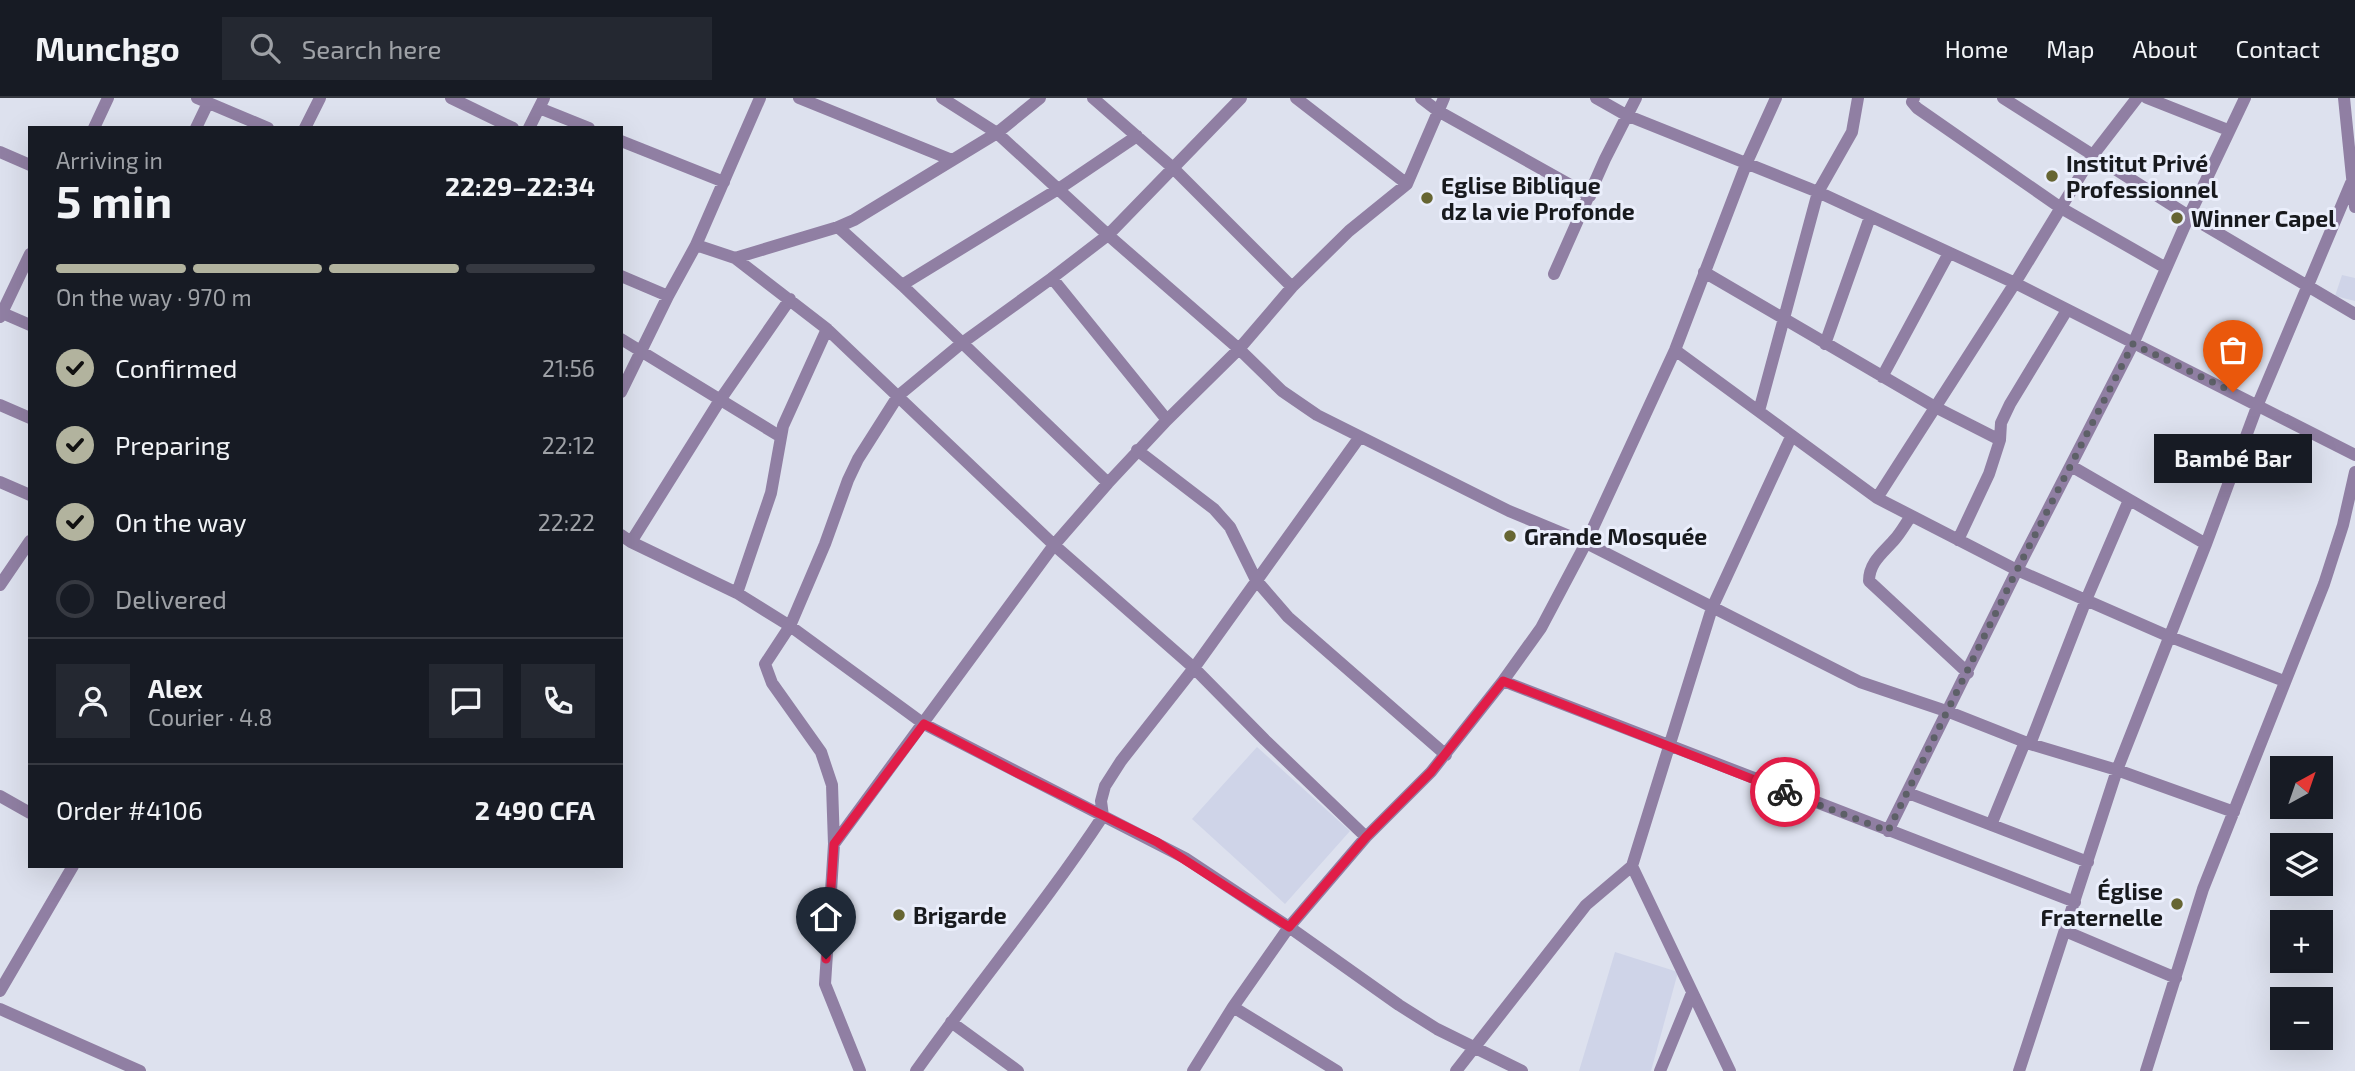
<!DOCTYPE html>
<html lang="en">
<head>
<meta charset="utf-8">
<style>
  :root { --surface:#171b24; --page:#242831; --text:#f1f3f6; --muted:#9ea1a6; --line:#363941; --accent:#b2b39e }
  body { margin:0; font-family:"Exo 2",sans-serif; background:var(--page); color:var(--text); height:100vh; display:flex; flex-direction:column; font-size:26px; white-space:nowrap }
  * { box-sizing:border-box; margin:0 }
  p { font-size:23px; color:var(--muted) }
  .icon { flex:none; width:38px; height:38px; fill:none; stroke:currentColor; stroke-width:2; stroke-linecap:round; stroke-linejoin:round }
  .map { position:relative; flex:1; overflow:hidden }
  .drawer { position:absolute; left:28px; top:28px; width:595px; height:742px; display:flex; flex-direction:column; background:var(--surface); border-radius:0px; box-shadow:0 7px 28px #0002 }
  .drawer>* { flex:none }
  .needle { width:46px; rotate:40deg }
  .buttons { position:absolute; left:2270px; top:658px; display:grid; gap:14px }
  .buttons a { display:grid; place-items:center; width:63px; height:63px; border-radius:0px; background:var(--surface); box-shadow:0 7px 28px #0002; font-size:35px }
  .pin { position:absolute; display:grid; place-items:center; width:60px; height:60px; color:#fff; margin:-72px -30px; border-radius:50% 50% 50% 0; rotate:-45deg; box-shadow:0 0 7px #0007 }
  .pin .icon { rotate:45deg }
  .courier { position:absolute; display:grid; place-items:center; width:70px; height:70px; margin:-35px; border:5px solid #e11d48; border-radius:50%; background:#fff; color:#222; box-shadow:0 2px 9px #0007 }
  .bubble { position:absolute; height:49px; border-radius:0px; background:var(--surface); box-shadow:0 7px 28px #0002; font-size:23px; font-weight:700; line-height:49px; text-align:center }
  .summary em { font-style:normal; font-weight:700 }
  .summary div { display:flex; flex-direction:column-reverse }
  .summary { display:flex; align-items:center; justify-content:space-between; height:119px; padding:0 28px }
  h1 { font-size:46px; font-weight:700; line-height:52px }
  .bar { display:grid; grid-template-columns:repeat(4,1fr); gap:10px 7px; align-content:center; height:84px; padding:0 28px }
  .bar i { height:9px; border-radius:5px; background:var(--line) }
  .bar .active { background:var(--accent) }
  .bar p { grid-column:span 4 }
  .line { display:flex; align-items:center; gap:18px; padding:0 28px; border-top:2px solid var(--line) }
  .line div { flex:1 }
  .round { display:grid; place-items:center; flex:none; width:74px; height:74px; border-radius:0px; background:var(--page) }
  ol { padding:0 28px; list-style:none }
  li { display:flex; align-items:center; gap:21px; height:77px }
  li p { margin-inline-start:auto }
  li .icon { padding:7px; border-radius:50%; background:var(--accent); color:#111; stroke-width:4 }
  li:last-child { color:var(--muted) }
  li i { width:38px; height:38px; border:4px solid var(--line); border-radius:50% }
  header { display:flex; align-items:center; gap:42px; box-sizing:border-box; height:98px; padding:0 35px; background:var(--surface); border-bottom:2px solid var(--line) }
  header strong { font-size:33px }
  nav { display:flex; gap:38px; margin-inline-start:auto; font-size:24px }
  .search { width:490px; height:63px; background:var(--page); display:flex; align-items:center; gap:18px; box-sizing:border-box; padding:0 24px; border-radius:0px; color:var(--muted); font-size:26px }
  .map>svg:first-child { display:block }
</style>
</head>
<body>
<header>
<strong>Munchgo</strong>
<div class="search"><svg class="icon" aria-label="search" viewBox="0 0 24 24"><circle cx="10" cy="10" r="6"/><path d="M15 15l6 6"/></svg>Search here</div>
<nav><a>Home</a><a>Map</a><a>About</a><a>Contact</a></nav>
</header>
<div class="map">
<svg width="2355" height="973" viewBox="0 0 2355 973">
  <rect width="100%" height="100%" fill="#dde1ee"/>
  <!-- built -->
  <path fill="#cfd4e8" d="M2342 177 2355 180V203L2335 198Z
    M1257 649 1350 733 1285 806 1192 721Z
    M1615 854 1678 874 1651 973H1579Z"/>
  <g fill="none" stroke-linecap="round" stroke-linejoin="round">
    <!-- minor -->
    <path stroke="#907fa3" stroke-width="12" d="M197 0 268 30
      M451 0 513 30
      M799 0 952 62
      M942 0 997 35 1108 137 1239 251 1282 293 1317 317 1509 413 1586 445 1860 584 1949 614 2030 646 2117 672 2234 714
      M1093 0 1173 70 1292 189
      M1296 0 1407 86
      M1421 0 1438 13 1590 98
      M1596 0 1626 17 1818 94 2015 185 2355 357
      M1914 0 1912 4 1917 10 2061 110 2166 170
      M2003 0 2189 118 2355 216
      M2147 0 2228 32
      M2344 0 2355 109
      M539 10 589 30
      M94 30 108 0
      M196 30 208 5
      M305 30 320 0
      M529 30 544 0
      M621 43 724 84
      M0 54 30 67
      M838 129 902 187 1108 385
      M696 147 735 160 827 231 1054 447 1194 570 1265 642 1366 739
      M735 160 838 129 854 122 997 35 1040 0
      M1704 174 1935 309 2000 342
      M1554 176 1605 61 1636 0
      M621 178 668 198
      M1052 180 1167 322
      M902 187 1060 90 1137 38
      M0 214 30 227
      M0 219 30 156
      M621 241 781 339
      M1825 246 1870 119
      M1675 252 1877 400 2017 472 2168 538 2284 583
      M1882 279 1949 155
      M621 294 668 198 696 147 760 0
      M0 307 30 320
      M1759 313 1818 94 1852 34 1858 0
      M1137 352 1214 411 1230 429 1256 482 1288 519 1446 657
      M2071 368 2206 446
      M0 384 30 397
      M1877 400 2015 185 2093 57 2137 0
      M1911 418C1906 425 1901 434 1895 441 1884 454 1869 464 1869 483L1968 575
      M621 437 631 444 720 302 790 201
      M1958 442 1989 376 2000 342 2001 325 2010 306 2067 212
      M631 444 737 495 790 528 924 626 1185 760 1289 829 1399 907 1437 931 1522 973
      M0 487 30 443
      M737 495 771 395 783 328 827 231
      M1503 583 2075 804
      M2030 646 2086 502 2129 402
      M1908 695 2088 764
      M0 698 30 715
      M1991 727 2025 644
      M1888 733 2017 472 2133 246 2189 118 2245 0
      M834 746 1054 447 1108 385 1167 322 1239 251 1292 189 1349 133 1407 86 1444 0
      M2065 833 2176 880
      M0 893 73 768
      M1233 909 1337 973
      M0 911 140 973
      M951 924 1018 973
      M860 973 825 886 834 746 832 687 821 654 772 585 765 566 790 528 825 446 848 382 858 361 898 298 962 245 1052 180 1108 137 1241 0
      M916 973C977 887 1045 806 1103 718L1101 703 1105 688 1121 663 1194 570 1359 340
      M1193 973 1233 909 1289 829 1366 739 1431 674 1503 583 1541 530 1586 445 1675 252 1747 64 1776 0
      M1456 973 1586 807 1632 768
      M1660 973 1692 895
      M1730 973 1632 768 1712 510 1791 339
      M2019 973 2117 672 2206 446 2258 306 2351 85
      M2146 973 2203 791 2324 486 2343 427 2355 374"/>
  </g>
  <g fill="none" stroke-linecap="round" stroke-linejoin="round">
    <!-- done -->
    <path stroke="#5d6067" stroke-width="7" stroke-dasharray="0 12.6" d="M1785 694 1888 733 2017 472 2133 246 2233 294"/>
    <!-- route -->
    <path stroke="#e11d48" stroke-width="9" d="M826 861 834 746 924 626 1019 676 1157 744 1289 829 1366 739 1431 674 1503 583 1785 694"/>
  </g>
  <!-- markers -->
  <g fill="#666532" stroke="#eaeefb" stroke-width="2.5">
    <circle cx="2052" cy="78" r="7"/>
    <circle cx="1427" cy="100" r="7"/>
    <circle cx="2177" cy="120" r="7"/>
    <circle cx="1510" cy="438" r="7"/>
    <circle cx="2177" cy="806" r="7"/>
    <circle cx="899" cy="817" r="7"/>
  </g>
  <g text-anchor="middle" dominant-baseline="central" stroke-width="6" stroke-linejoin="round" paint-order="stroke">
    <!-- poi labels -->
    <g font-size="23" font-weight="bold" fill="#181a1e" stroke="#eaeefb" text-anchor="start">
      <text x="2066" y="65">Institut Privé<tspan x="2066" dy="26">Professionnel</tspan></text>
      <text x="1441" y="87">Eglise Biblique<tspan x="1441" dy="26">dz la vie Profonde</tspan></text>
      <text x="2191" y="120">Winner Capel</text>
      <text x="1524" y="438">Grande Mosquée</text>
      <text x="2163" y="793" text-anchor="end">Église<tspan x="2163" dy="26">Fraternelle</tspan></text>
      <text x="913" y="817">Brigarde</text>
    </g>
  </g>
</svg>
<div class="buttons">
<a><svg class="needle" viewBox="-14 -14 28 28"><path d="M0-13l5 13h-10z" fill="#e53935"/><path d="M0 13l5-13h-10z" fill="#9ea1a6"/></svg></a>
<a><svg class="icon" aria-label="layers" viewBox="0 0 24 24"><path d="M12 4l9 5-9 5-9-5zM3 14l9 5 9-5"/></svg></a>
<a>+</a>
<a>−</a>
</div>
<div class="pin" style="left:2233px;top:294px;background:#ea580c"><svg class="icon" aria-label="bag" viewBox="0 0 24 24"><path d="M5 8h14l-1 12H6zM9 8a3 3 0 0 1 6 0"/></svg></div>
<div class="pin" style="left:826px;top:861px;background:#1f2937"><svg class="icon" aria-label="home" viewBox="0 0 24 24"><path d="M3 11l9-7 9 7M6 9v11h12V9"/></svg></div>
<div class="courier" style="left:1785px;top:694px"><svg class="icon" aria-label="bike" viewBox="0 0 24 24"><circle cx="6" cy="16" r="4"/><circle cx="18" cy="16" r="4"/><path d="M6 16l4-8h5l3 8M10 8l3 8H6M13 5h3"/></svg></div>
<div class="bubble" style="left:2154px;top:336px;width:158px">Bambé Bar</div>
<section class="drawer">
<div class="summary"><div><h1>5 min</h1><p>Arriving in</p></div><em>22:29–22:34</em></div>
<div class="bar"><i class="active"></i><i class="active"></i><i class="active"></i><i></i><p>On the way · 970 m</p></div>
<ol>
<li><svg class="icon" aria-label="check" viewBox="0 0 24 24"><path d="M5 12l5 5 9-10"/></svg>Confirmed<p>21:56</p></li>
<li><svg class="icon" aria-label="check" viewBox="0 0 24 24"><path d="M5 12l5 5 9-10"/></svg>Preparing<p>22:12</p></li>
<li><svg class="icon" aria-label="check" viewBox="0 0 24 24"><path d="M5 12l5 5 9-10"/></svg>On the way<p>22:22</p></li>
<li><i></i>Delivered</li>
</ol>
<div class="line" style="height:126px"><a class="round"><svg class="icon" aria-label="person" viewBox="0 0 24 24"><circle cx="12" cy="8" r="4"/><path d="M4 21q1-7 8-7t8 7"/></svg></a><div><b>Alex</b><p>Courier · 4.8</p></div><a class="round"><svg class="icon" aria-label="chat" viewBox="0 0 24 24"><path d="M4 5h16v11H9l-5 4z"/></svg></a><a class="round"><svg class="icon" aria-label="phone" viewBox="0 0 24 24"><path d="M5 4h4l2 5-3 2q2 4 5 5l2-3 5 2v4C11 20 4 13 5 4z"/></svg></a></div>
<div class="line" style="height:91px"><div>Order #4106</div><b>2 490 CFA</b></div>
</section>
</div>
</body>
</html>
